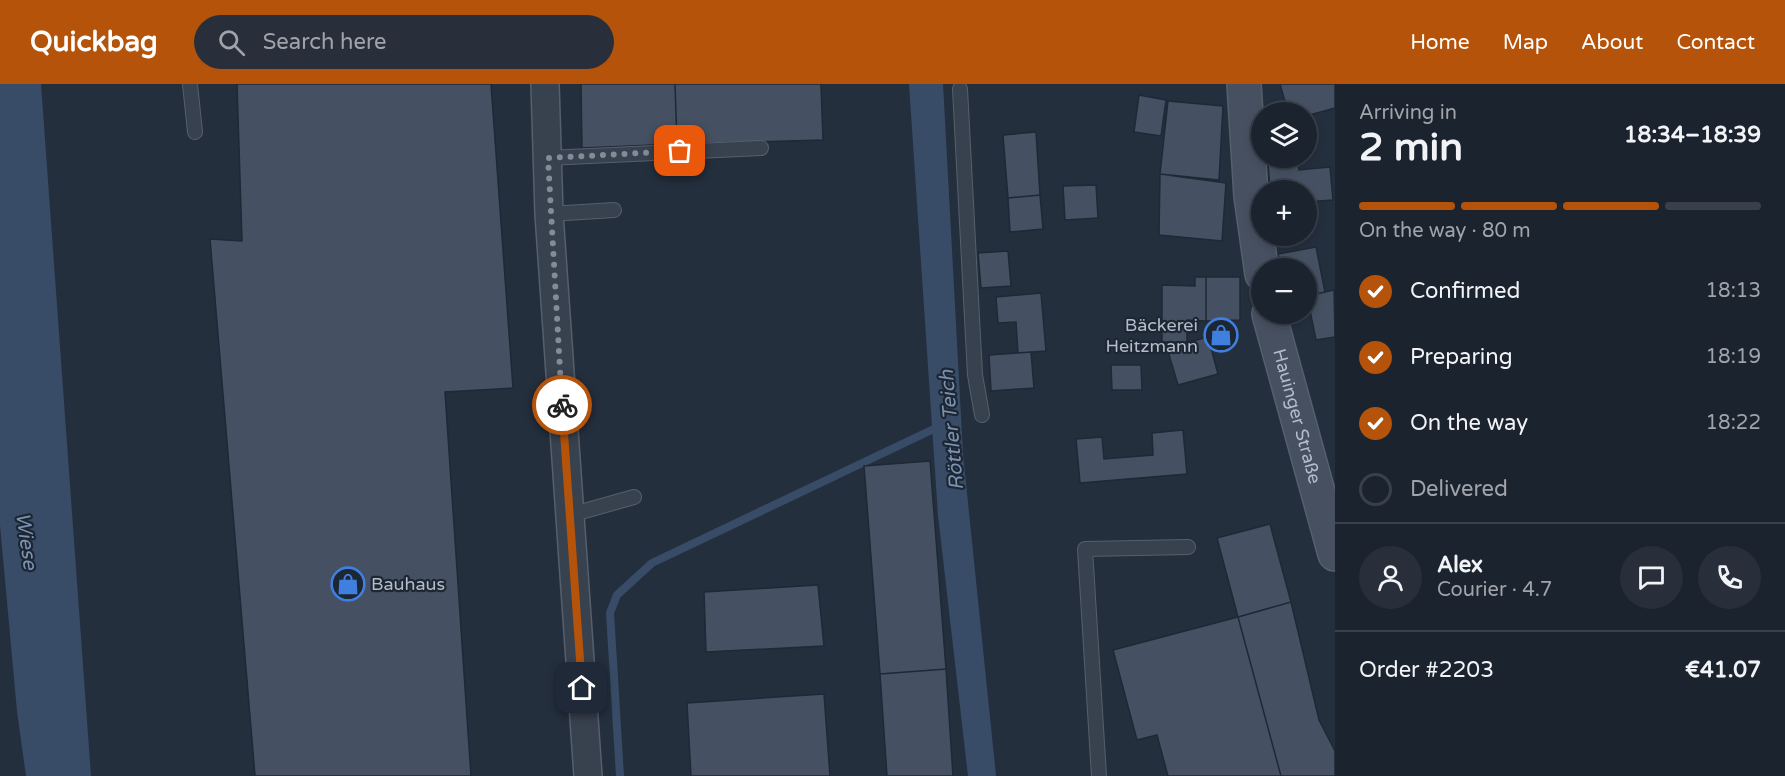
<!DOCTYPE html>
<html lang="en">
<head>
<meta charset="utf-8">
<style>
  :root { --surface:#1b232e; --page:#282f3a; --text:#f1f3f6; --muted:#a0a4aa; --line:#39404a; --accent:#b45309 }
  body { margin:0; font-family:"Varela Round",sans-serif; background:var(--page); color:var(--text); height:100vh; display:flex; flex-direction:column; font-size:22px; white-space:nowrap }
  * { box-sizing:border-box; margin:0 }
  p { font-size:20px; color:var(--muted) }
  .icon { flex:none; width:33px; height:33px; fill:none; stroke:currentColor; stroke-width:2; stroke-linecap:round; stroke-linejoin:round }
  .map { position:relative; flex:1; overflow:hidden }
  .sheet { display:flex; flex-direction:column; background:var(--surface); width:450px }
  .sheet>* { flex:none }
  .controls { position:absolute; left:1251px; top:18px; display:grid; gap:12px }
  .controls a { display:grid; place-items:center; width:66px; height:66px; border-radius:50%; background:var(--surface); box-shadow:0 3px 9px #0003,0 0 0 2px var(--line); font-size:30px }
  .pin { position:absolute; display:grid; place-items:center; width:51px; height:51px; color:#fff; margin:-26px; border-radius:12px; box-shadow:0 3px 9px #0006 }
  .courier { position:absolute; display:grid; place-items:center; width:60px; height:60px; margin:-30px; border:4px solid #b45309; border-radius:50%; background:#fff; color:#222; box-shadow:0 2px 8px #0007 }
  .head em { font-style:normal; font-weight:800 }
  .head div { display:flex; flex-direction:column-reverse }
  .head { display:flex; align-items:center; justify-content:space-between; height:102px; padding:0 24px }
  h1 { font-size:39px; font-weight:800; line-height:45px }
  .bar { display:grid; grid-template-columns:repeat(4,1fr); gap:9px 6px; align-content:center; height:72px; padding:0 24px }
  .bar i { height:8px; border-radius:4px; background:var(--line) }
  .bar .current { background:var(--accent) }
  .bar p { grid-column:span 4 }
  .line { display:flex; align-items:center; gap:15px; padding:0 24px; border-top:2px solid var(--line) }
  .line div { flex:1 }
  .round { display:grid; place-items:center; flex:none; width:63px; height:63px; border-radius:32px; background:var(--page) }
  ol { padding:0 24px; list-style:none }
  li { display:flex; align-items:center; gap:18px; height:66px }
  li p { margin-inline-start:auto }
  li .icon { padding:6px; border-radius:50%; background:var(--accent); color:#fff; stroke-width:4 }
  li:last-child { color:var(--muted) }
  li i { width:33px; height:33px; border:3px solid var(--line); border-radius:50% }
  header { display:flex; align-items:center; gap:36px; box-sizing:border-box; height:84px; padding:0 30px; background:var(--accent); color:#fff }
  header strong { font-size:28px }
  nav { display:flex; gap:33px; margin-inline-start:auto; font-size:21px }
  .search { width:420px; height:54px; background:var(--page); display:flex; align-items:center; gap:15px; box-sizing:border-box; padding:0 21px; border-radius:33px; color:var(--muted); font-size:22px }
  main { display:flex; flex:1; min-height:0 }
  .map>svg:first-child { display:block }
</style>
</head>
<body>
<header>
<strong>Quickbag</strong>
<div class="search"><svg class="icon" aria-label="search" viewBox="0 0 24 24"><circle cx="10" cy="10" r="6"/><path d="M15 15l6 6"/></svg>Search here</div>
<nav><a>Home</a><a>Map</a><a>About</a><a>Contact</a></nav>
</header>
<main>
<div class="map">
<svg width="1335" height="692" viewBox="0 0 1335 692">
  <rect width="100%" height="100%" fill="#242f3e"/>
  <!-- water -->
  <path fill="#394c67" d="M0 0H41L91 692H26L17 627 0 441Z
    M909 0H943L963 370 996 692H968L938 431Z"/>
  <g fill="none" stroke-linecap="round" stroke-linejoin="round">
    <!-- stream -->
    <path stroke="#394c67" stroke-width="8" d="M620 692 610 529 617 511 652 479 940 342"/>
  </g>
  <!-- building -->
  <path fill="#455162" stroke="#1f2835" stroke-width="1.5" d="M237 0H491L513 304 445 308 471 692H255L210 155 242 157Z
    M581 0H675L677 60 582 64Z
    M675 0H821L823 56 677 60Z
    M1280 0H1335V24L1306 32V28H1288Z
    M1139 11 1166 16 1161 52 1134 48Z
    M1168 17 1223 22 1219 96 1160 90Z
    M1036 48 1040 111 1008 114 1003 51Z
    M1298 77 1299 86 1330 83 1333 116 1306 118V106H1270L1268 80Z
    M1160 90 1226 99 1222 157 1159 151Z
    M1096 101 1098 134 1065 136 1063 102Z
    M1040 111 1043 145 1010 148 1008 114Z
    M1316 163 1325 208 1306 212V184H1281L1278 170Z
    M1008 167 1011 202 981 204 978 169Z
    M1195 193H1206V237L1187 236V258H1162V201L1195 202Z
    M1206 193H1240V236L1206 237Z
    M1334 206 1335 253 1316 256 1307 212Z
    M1041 209 1046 267 1018 269 1016 238 998 239 996 213Z
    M1208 253 1218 290 1178 301 1167 264Z
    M1031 268 1034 304 991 307 989 271Z
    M1111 281H1141L1142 306H1112Z
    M1183 346 1187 390 1080 399 1076 355 1102 353 1104 375 1153 371 1152 349Z
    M930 377 946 585 880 590 864 382Z
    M1270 440 1291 518 1238 533 1217 454Z
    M818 501 824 562 706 568 704 508Z
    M1291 518 1319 636 1335 667V692H1281L1238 533Z
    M1238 533 1281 692H1168L1157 651 1137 656 1113 566Z
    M946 585 953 692H887L880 590Z
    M824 610 830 692H691L687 619Z"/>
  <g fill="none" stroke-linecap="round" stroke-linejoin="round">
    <!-- lane casing -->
    <g stroke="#565f6c" stroke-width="16">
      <path id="lane" d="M190 0 195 48
        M960 5 975 291 982 331
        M547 74 761 64
        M549 130 614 126
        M570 431 634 413
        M1099 692 1085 465 1188 463"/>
    </g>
    <!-- street casing -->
    <g stroke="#565f6c" stroke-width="30">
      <path id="street" d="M545 0 549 130 588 692"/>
    </g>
    <!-- secondary casing -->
    <g stroke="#565f6c" stroke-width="36">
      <g id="secondary">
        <path d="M1244 0 1251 112 1262 190"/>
        <path id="s1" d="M1269 230 1335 470"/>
      </g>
    </g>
    <!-- lane -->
    <use href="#lane" stroke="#38414e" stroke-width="14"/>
    <!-- street -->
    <use href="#street" stroke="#38414e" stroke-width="27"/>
    <!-- secondary -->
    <use href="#secondary" stroke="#465061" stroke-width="33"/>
  </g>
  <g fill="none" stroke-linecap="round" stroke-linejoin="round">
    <!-- done -->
    <path stroke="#828b98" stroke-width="6" stroke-dasharray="0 10.8" d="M562 321 548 74 680 67"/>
    <!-- route -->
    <path stroke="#b45309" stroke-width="8" d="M562 321 582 604"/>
  </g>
  <!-- icons -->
  <defs>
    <g id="shop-ring" transform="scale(1.725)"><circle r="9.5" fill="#1d2633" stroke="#3f7fe0" stroke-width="1.5"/><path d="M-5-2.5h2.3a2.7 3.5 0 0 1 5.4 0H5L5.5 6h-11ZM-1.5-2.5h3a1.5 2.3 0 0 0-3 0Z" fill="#3f7fe0"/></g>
  </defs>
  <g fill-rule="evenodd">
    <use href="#shop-ring" x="1221" y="251"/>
    <use href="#shop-ring" x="348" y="500"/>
  </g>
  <g text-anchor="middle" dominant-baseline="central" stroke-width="4.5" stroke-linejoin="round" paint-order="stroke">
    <!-- poi labels -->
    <g font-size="18" fill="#b4bcc9" stroke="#1d2633" text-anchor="end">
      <text x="1198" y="241">Bäckerei<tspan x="1198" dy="21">Heitzmann</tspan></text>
      <text x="371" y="500" text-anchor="start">Bauhaus</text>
    </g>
    <!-- street labels -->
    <g font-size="18" fill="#b4bcc9" stroke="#1d2633">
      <text stroke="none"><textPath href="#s1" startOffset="106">Hauinger Straße</textPath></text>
    </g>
    <!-- water labels -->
    <g font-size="20" font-style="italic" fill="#7c92b1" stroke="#1d2633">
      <text transform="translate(952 346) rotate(-95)">Röttler Teich</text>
      <text transform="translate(26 457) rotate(82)">Wiese</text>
    </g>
  </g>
</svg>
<div class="controls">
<a><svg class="icon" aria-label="layers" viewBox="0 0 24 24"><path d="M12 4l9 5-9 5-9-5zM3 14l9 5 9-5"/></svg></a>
<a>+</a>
<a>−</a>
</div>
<div class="pin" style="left:680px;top:67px;background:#ea580c"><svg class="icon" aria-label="bag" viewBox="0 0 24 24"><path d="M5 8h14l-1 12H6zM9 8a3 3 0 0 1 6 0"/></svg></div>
<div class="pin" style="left:582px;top:604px;background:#1f2937"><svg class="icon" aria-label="home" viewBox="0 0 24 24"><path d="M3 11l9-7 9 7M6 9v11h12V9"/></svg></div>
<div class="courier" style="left:562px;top:321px"><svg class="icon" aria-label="bike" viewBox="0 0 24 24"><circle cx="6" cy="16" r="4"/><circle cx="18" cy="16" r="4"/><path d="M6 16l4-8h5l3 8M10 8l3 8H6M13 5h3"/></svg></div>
</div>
<section class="sheet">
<div class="head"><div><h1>2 min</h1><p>Arriving in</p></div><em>18:34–18:39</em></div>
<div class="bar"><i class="current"></i><i class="current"></i><i class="current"></i><i></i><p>On the way · 80 m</p></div>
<ol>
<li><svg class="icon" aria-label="check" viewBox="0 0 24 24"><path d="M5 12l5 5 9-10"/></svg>Confirmed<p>18:13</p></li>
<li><svg class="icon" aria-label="check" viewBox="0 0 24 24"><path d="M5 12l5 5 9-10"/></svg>Preparing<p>18:19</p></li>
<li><svg class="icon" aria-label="check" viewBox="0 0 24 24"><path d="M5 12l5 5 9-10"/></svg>On the way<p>18:22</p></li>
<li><i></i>Delivered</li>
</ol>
<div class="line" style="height:108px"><a class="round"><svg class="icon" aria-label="person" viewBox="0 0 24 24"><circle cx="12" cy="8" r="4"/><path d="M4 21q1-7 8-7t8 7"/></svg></a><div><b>Alex</b><p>Courier · 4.7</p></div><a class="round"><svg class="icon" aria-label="chat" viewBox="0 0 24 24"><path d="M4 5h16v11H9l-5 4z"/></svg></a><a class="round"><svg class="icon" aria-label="phone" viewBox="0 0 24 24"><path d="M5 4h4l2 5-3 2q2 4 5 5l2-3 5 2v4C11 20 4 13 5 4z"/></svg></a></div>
<div class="line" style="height:78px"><div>Order #2203</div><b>€41.07</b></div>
</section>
</main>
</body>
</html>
